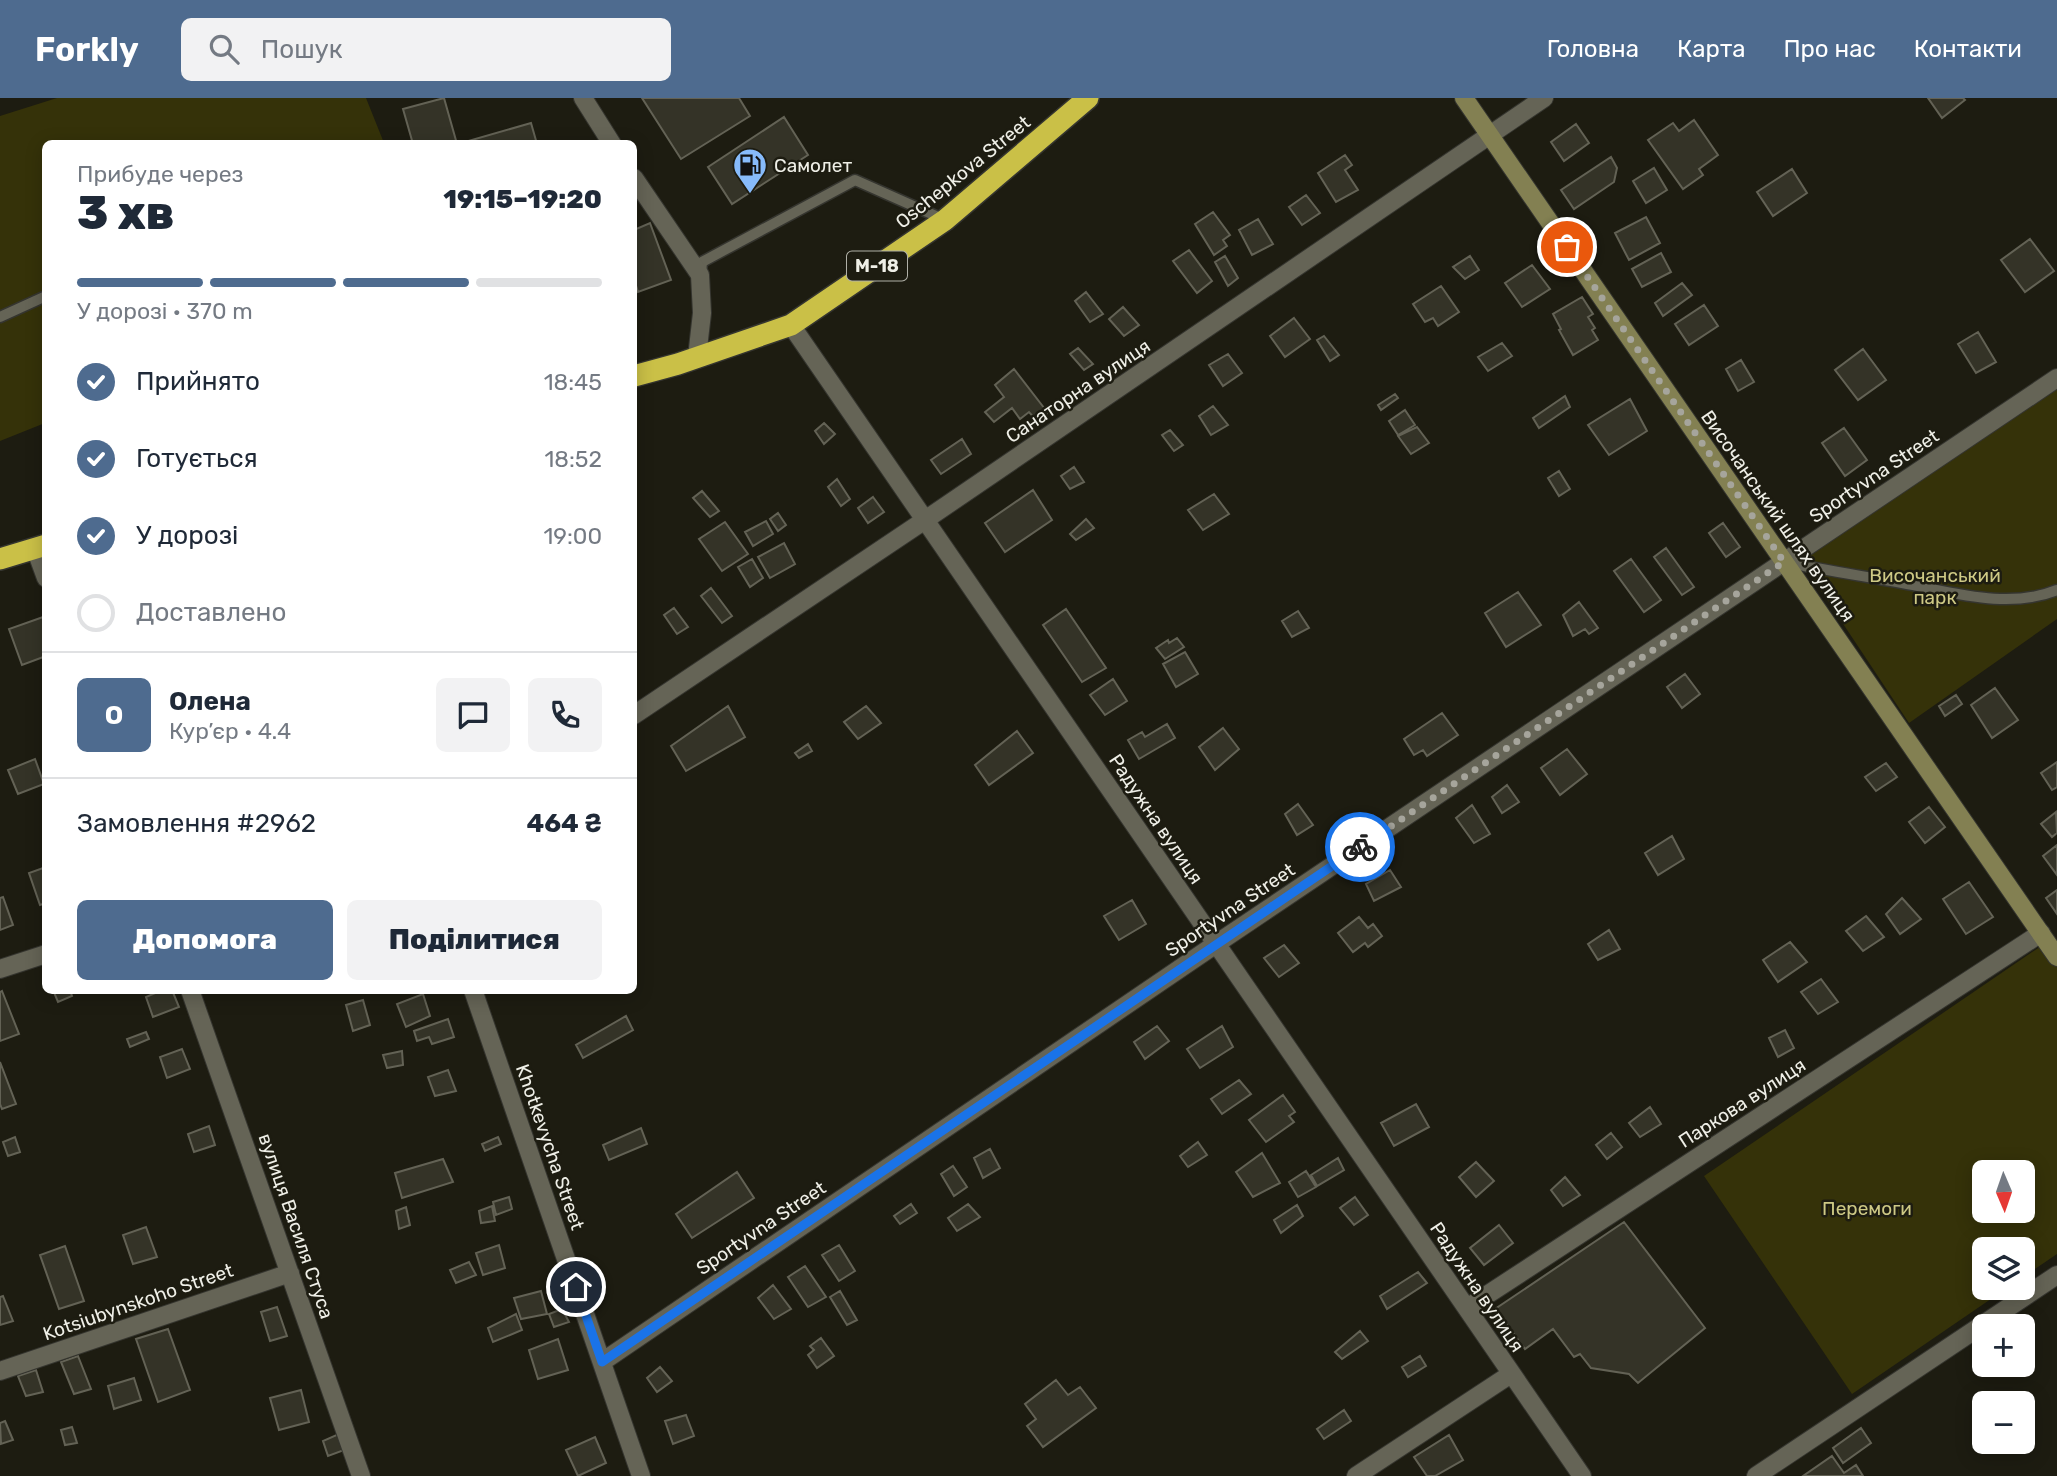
<!DOCTYPE html>
<html lang="uk">
<head>
<meta charset="utf-8">
<style>
  :root { --surface:#fff; --page:#f2f2f3; --text:#1f2937; --muted:#747a83; --line:#e0e1e3; --accent:#4e6b8f }
  body { margin:0; font-family:Rubik,sans-serif; background:var(--page); color:var(--text); height:100vh; display:flex; flex-direction:column; font-size:26px; white-space:nowrap }
  * { box-sizing:border-box; margin:0 }
  p { font-size:23px; color:var(--muted) }
  .icon { flex:none; width:38px; height:38px; fill:none; stroke:currentColor; stroke-width:2; stroke-linecap:round; stroke-linejoin:round }
  .map { position:relative; flex:1; overflow:hidden }
  .details { position:absolute; left:42px; top:42px; width:595px; height:854px; display:flex; flex-direction:column; background:var(--surface); border-radius:10px; box-shadow:0 4px 18px #0003 }
  .details>* { flex:none }
  .needle { width:46px; rotate:178deg }
  .fabs { position:absolute; left:1972px; top:1062px; display:grid; gap:14px }
  .fabs a { display:grid; place-items:center; width:63px; height:63px; border-radius:10px; background:var(--surface); box-shadow:0 4px 18px #0003; font-size:35px }
  .pin { position:absolute; display:grid; place-items:center; width:60px; height:60px; color:#fff; margin:-30px; border:4px solid #fff; border-radius:50%; box-shadow:0 2px 7px #0007 }
  .courier { position:absolute; display:grid; place-items:center; width:70px; height:70px; margin:-35px; border:5px solid #1a73e8; border-radius:50%; background:#fff; color:#222; box-shadow:0 2px 9px #0007 }
  .overview em { font-style:normal; font-weight:800 }
  .overview div { display:flex; flex-direction:column-reverse }
  .overview { display:flex; align-items:center; justify-content:space-between; height:119px; padding:0 35px }
  h1 { font-size:46px; font-weight:800; line-height:52px }
  .bar { display:grid; grid-template-columns:repeat(4,1fr); gap:10px 7px; align-content:center; height:84px; padding:0 35px }
  .bar i { height:9px; border-radius:5px; background:var(--line) }
  .bar .selected { background:var(--accent) }
  .bar p { grid-column:span 4 }
  .line { display:flex; align-items:center; gap:18px; padding:0 35px; border-top:2px solid var(--line) }
  .line div { flex:1 }
  .round { display:grid; place-items:center; flex:none; width:74px; height:74px; border-radius:10px; background:var(--page) }
  ol { padding:0 35px; list-style:none }
  li { display:flex; align-items:center; gap:21px; height:77px }
  li p { margin-inline-start:auto }
  li .icon { padding:7px; border-radius:50%; background:var(--accent); color:#fff; stroke-width:4 }
  li:last-child { color:var(--muted) }
  li i { width:38px; height:38px; border:4px solid var(--line); border-radius:50% }
  .cta { display:flex; gap:14px; margin-top:auto; padding:14px 35px }
  .cta a { flex:1; height:80px; border-radius:10px; background:var(--accent); color:#fff; font-size:28px; font-weight:800; line-height:80px; text-align:center }
  .cta a+a { background:var(--page); color:var(--text) }
  header { display:flex; align-items:center; gap:42px; box-sizing:border-box; height:98px; padding:0 35px; background:var(--accent); color:#fff }
  header strong { font-size:33px }
  nav { display:flex; gap:38px; margin-inline-start:auto; font-size:24px }
  .search { width:490px; height:63px; background:var(--page); display:flex; align-items:center; gap:18px; box-sizing:border-box; padding:0 24px; border-radius:10px; color:var(--muted); font-size:26px }
  .map>svg:first-child { display:block }
</style>
</head>
<body>
<header>
<strong>Forkly</strong>
<div class="search"><svg class="icon" aria-label="search" viewBox="0 0 24 24"><circle cx="10" cy="10" r="6"/><path d="M15 15l6 6"/></svg>Пошук</div>
<nav><a>Головна</a><a>Карта</a><a>Про нас</a><a>Контакти</a></nav>
</header>
<div class="map">
<svg width="2057" height="1378" viewBox="0 0 2057 1378">
  <rect width="100%" height="100%" fill="#1d1c11"/>
  <!-- green -->
  <path fill="#353209" fill-rule="evenodd" d="M57 0H366L384 45 46 46 45 325 0 343V18Z
    M2057 290V521L1909 625 1800 461Z
    M2047 844 2057 859V1156L2023 1179V1152H1984V1190H2007L1852 1296 1704 1078ZM1984 1074H2023V1113H1984Z"/>
  <!-- building -->
  <path fill="#343327" stroke="#636255" stroke-width="2" d="M444 0 457 46H413L403 11Z
    M642 0H739L750 18 681 61Z
    M1928 0H1963L1965 2 1942 20Z
    M784 19 808 57 732 106 708 69Z
    M1694 22 1718 57 1699 71 1703 77 1683 91 1648 42 1673 25 1679 33Z
    M531 25 537 46H458Z
    M1576 26 1589 45 1564 63 1551 44Z
    M1345 57 1352 67 1345 72 1358 92 1336 104 1318 75Z
    M1611 59 1617 70 1614 84 1574 111 1561 92Z
    M1654 70 1667 92 1646 105 1633 83Z
    M1792 71 1807 95 1773 118 1757 94Z
    M1306 97 1320 115 1302 127 1289 109Z
    M1213 114 1230 137 1223 142 1227 148 1214 157 1195 126Z
    M1646 119 1660 145 1629 162 1615 135Z
    M1258 121 1273 146 1252 157 1239 132Z
    M650 125 671 182 638 194 634 181V132Z
    M2030 141 2054 173 2025 194 2001 162Z
    M1189 152 1212 183 1197 195 1173 163Z
    M1661 155 1671 174 1642 189 1632 171Z
    M1225 158 1238 180 1228 188 1215 164Z
    M1470 158 1479 172 1465 181 1453 169Z
    M1532 167 1550 191 1522 209 1505 185Z
    M1682 185 1692 197 1663 218 1655 205Z
    M1441 188 1459 214 1438 228 1433 220 1425 224 1413 206Z
    M1086 194 1103 216 1090 224 1075 203Z
    M1582 199 1593 216 1588 219 1595 230 1592 232 1598 242 1573 257 1559 232 1561 231 1553 216Z
    M1704 207 1718 228 1689 247 1675 226Z
    M1123 209 1139 227 1124 238 1109 221Z
    M1294 220 1310 241 1285 259 1270 238Z
    M1978 234 1996 264 1976 275 1958 246Z
    M1324 238 1339 257 1330 263 1317 242Z
    M1502 245 1512 258 1488 273 1478 259Z
    M1078 250 1093 266 1084 272 1070 256Z
    M1863 251 1886 282 1858 302 1835 272Z
    M1228 256 1242 275 1223 288 1209 267Z
    M1741 262 1754 284 1738 293 1726 271Z
    M1014 271 1048 315 1037 323 1029 314 1020 321 1012 310 994 324 985 314 1004 299 995 287Z
    M1395 296 1398 300 1381 312 1378 307Z
    M1565 298 1570 309 1539 330 1533 320Z
    M1630 301 1647 333 1609 357 1588 327Z
    M1213 308 1228 327 1211 337 1199 318Z
    M1405 312 1415 327 1398 337 1389 323Z
    M824 325 835 336 824 346 815 333Z
    M1417 329 1429 345 1411 356 1398 338Z
    M1844 330 1867 362 1845 378 1822 345Z
    M1170 332 1183 347 1174 353 1162 337Z
    M962 341 971 356 941 376 931 362Z
    M1074 369 1084 384 1070 391 1061 378Z
    M1559 373 1570 391 1559 398 1548 380Z
    M837 381 850 401 841 408 828 389Z
    M1033 392 1052 422 1005 454 985 425Z
    M702 393 719 413 710 419 693 400Z
    M1214 396 1229 416 1203 432 1188 412Z
    M873 399 884 414 868 425 858 410Z
    M778 415 786 427 778 433 770 421Z
    M1086 421 1094 430 1076 442 1070 436Z
    M766 423 773 436 753 448 745 434Z
    M725 424 748 456 722 473 699 441Z
    M1723 425 1740 449 1726 459 1709 435Z
    M784 445 795 466 770 480 758 459Z
    M1666 450 1694 489 1682 497 1654 459Z
    M752 461 763 480 750 489 738 469Z
    M1631 461 1661 502 1644 514 1614 473Z
    M711 490 732 518 722 525 701 498Z
    M1518 494 1541 527 1506 549 1485 515Z
    M1579 504 1598 530 1589 536 1585 531 1573 538 1563 517Z
    M674 510 688 529 677 536 664 517Z
    M1066 511 1106 570 1082 584 1043 527Z
    M1298 513 1309 530 1292 539 1282 523Z
    M46 518V558L22 567 9 531Z
    M1177 540 1184 549 1165 561 1156 550 1168 542 1169 545Z
    M1185 554 1198 576 1176 589 1163 566Z
    M1685 576 1700 596 1682 610 1667 589Z
    M1113 581 1127 603 1105 617 1090 597Z
    M1995 590 2018 622 1992 640 1971 607Z
    M1956 597 1962 606 1945 618 1939 608Z
    M728 608 745 639 686 673 671 648Z
    M866 608 881 625 858 641 844 624Z
    M1442 615 1458 637 1427 658 1423 652 1414 657 1404 641Z
    M1167 626 1175 640 1139 661 1128 642 1142 634 1145 639Z
    M1223 630 1239 651 1215 672 1199 649Z
    M1017 633 1033 655 989 687 975 667Z
    M808 646 812 653 799 660 795 655Z
    M1567 651 1587 676 1560 697 1541 670Z
    M35 661 44 686 18 696 8 672Z
    M2057 664V689L2052 692 2041 675Z
    M1886 665 1897 679 1876 693 1865 679Z
    M1507 687 1519 704 1502 715 1492 699Z
    M1298 706 1313 727 1297 737 1285 716Z
    M1472 707 1490 736 1474 745 1456 720Z
    M1929 709 1945 729 1925 745 1909 724Z
    M2056 714 2057 735 2052 739 2041 726Z
    M1672 738 1684 761 1658 777 1645 755Z
    M2057 747V777L2043 758Z
    M46 769V805L40 807 29 775Z
    M1390 772 1401 789 1374 803 1366 786Z
    M1969 784 1993 819 1966 836 1943 801Z
    M2057 792V816L2046 800Z
    M3 799 13 827 0 832V800Z
    M1902 800 1921 821 1900 836 1886 816Z
    M1132 802 1146 826 1119 842 1104 818Z
    M1866 818 1884 839 1863 853 1846 833Z
    M1359 819 1368 830 1373 826 1382 838 1368 849 1365 845 1353 854 1338 835Z
    M1609 832 1620 851 1598 862 1588 846Z
    M1790 844 1807 864 1778 884 1763 862Z
    M1284 847 1299 865 1279 879 1264 860Z
    M1821 881 1838 904 1818 916 1801 894Z
    M53 892H70L72 898 58 904Z
    M162 892H172L179 909 153 919 146 899Z
    M2 893 19 936 0 943V894Z
    M423 896 430 918 406 929 397 906Z
    M363 902 370 927 353 933 346 907Z
    M626 918 633 932 583 960 576 947Z
    M448 921 454 939 432 946 429 939 417 943 414 933Z
    M1157 928 1169 943 1145 961 1134 944Z
    M1222 928 1233 949 1200 970 1187 951Z
    M1785 932 1794 950 1778 959 1769 940Z
    M146 934 149 941 130 949 127 941Z
    M182 951 190 971 167 980 160 959Z
    M402 953 403 967 387 970 383 957Z
    M0 964 16 1006 2 1011 0 1006Z
    M448 972 456 993 435 998 428 979Z
    M1239 982 1251 996 1222 1016 1211 1001Z
    M1283 997 1295 1014 1289 1018 1294 1024 1266 1044 1249 1022Z
    M1416 1006 1429 1029 1394 1048 1381 1025Z
    M1650 1009 1661 1026 1640 1039 1629 1025Z
    M209 1028 215 1047 194 1054 188 1036Z
    M641 1030 647 1046 609 1062 603 1047Z
    M1611 1035 1622 1049 1607 1061 1596 1047Z
    M15 1039 20 1054 8 1058 3 1044Z
    M498 1039 501 1046 485 1053 482 1046Z
    M1198 1044 1207 1057 1188 1069 1180 1058Z
    M990 1051 1000 1070 983 1080 974 1060Z
    M1262 1055 1280 1085 1253 1099 1236 1074Z
    M1338 1060 1344 1072 1317 1088 1311 1077Z
    M443 1061 453 1084 402 1100 395 1075Z
    M1476 1064 1494 1083 1476 1099 1459 1079Z
    M953 1068 967 1089 954 1098 941 1076Z
    M1306 1073 1316 1089 1298 1099 1289 1084Z
    M737 1074 754 1100 692 1140 676 1116Z
    M1565 1079 1580 1097 1563 1108 1551 1092Z
    M509 1099 512 1111 496 1117 493 1104Z
    M1355 1099 1368 1117 1354 1127 1340 1110Z
    M911 1106 917 1115 900 1126 894 1118Z
    M968 1106 980 1119 957 1133 948 1120Z
    M1297 1107 1303 1118 1281 1135 1274 1122Z
    M492 1108 495 1123 481 1125 479 1113Z
    M406 1109 410 1127 399 1131 396 1113Z
    M1624 1124 1705 1230 1638 1285 1629 1276 1591 1270 1580 1256 1574 1259 1553 1231 1525 1251 1495 1211Z
    M1499 1127 1513 1145 1484 1167 1470 1150Z
    M146 1129 157 1159 133 1166 123 1137Z
    M499 1147 505 1170 483 1177 476 1155Z
    M839 1147 855 1173 839 1183 822 1157Z
    M65 1148 84 1203 59 1211 40 1157Z
    M469 1164 476 1177 456 1185 450 1172Z
    M805 1168 826 1199 808 1209 788 1179Z
    M1418 1174 1427 1185 1387 1211 1380 1198Z
    M773 1187 791 1211 774 1221 758 1200Z
    M541 1193 547 1216 521 1221 514 1200Z
    M840 1193 857 1222 847 1227 830 1199Z
    M3 1198 13 1223 0 1227V1199Z
    M277 1209 287 1238 270 1243 261 1214Z
    M562 1211 569 1224 554 1229 549 1216Z
    M516 1216 522 1232 493 1244 488 1230Z
    M168 1231 190 1292 158 1304 136 1241Z
    M1360 1233 1368 1243 1342 1261 1335 1254Z
    M821 1240 834 1258 817 1270 808 1257 814 1252 810 1248Z
    M558 1241 568 1272 538 1281 529 1252Z
    M78 1258 91 1291 74 1296 61 1264Z
    M1420 1258 1426 1268 1408 1279 1402 1269Z
    M660 1269 672 1283 657 1294 647 1280Z
    M36 1272 43 1294 26 1298 18 1278Z
    M134 1280 141 1302 114 1311 108 1288Z
    M1056 1282 1068 1297 1080 1289 1096 1310 1043 1349 1027 1328 1036 1321 1025 1306Z
    M301 1292 309 1324 279 1332 270 1300Z
    M1344 1312 1351 1323 1324 1341 1317 1331Z
    M686 1317 694 1338 673 1346 665 1323Z
    M5 1323 13 1342 1 1346 0 1325Z
    M72 1329 77 1345 65 1347 61 1332Z
    M1861 1330 1871 1345 1843 1365 1833 1350Z
    M341 1335 347 1351 328 1358 323 1343Z
    M1449 1337 1463 1362 1435 1378H1427L1414 1359Z
    M595 1339 606 1365 578 1378 566 1352Z
    M1832 1358 1844 1375 1856 1367 1863 1378H1803Z"/>
  <g fill="none" stroke-linecap="round" stroke-linejoin="round">
    <!-- lane casing -->
    <g stroke="#35352f" stroke-width="13">
      <path id="lane" d="M701 176 702 164 855 82 945 122
        M0 219 46 198
        M1784 464C1824 472 1863 478 1902 485 1952 494 2008 512 2057 492"/>
    </g>
    <!-- street casing -->
    <g stroke="#35352f" stroke-width="20">
      <path id="street" d="M583 0 612 46
        M634 80 700 177 702 215 697 259
        M791 227 1582 1378
        M35 450 46 480
        M634 617 925 422 1544 0
        M0 871 46 856
        M190 892 361 1378
        M473 892 641 1378
        M1467 1210 2041 835
        M602 1264 1216 846 2057 280
        M0 1273 290 1175
        M1356 1378 1511 1276
        M1756 1378 2057 1177"/>
    </g>
    <!-- secondary casing -->
    <g stroke="#35352f" stroke-width="20">
      <path id="secondary" d="M1464 0 2057 859"/>
    </g>
    <!-- highway casing -->
    <g stroke="#35352f" stroke-width="24">
      <path id="highway" d="M634 278 678 266 791 227 945 122 1088 0
        M0 461 46 447"/>
    </g>
    <!-- lane -->
    <use href="#lane" stroke="#656456" stroke-width="10"/>
    <!-- street -->
    <use href="#street" stroke="#656456" stroke-width="18"/>
    <!-- secondary -->
    <use href="#secondary" stroke="#838052" stroke-width="18"/>
    <!-- highway -->
    <use href="#highway" stroke="#cac047" stroke-width="21"/>
  </g>
  <g fill="none" stroke-linecap="round" stroke-linejoin="round">
    <!-- done -->
    <path stroke="#a6a59c" stroke-width="7" stroke-dasharray="0 12.6" d="M1360 749 1784 464 1567 149"/>
    <!-- route -->
    <path stroke="#1a73e8" stroke-width="9" d="M576 1189 602 1264 1360 749"/>
  </g>
  <!-- icons -->
  <defs>
    <g id="fuel-pin" transform="scale(1.75)"><path d="M0 17L-7.5 6A9.5 9.5 0 1 1 7.5 6Z" fill="#87bbfb" stroke="#1d1c11"/><path d="M-5.5-6h7V0h2V4h1.3V-2.5L3-4.5l.8-.8L6-3V5H2.5V1h-1V6h-7ZM-4.2-4.7v3.2H.2V-4.7Z" fill="#111"/></g>
  </defs>
  <g fill-rule="evenodd">
    <use href="#fuel-pin" x="750" y="67"/>
  </g>
  <g text-anchor="middle" dominant-baseline="central" stroke-width="5" stroke-linejoin="round" paint-order="stroke">
    <!-- shield labels -->
    <rect fill="#1d1c11" stroke="#b0b0a7" stroke-width="2" x="847" y="153.5" width="60" height="29" rx="5"/>
    <g font-size="18" font-weight="bold" fill="#efefe7">
      <text x="877" y="168">М-18</text>
    </g>
    <!-- poi labels -->
    <g font-size="19" fill="#efefe7" stroke="#1d1c11" text-anchor="start">
      <text x="774" y="67">Самолет</text>
    </g>
    <!-- street labels -->
    <g font-size="19" fill="#efefe7" stroke="#1d1c11">
      <text transform="translate(963 74) rotate(-39)">Oschepkova Street</text>
      <text transform="translate(1078 293) rotate(-34)">Санаторна вулиця</text>
      <text transform="translate(1874 378) rotate(-34)">Sportyvna Street</text>
      <text transform="translate(1778 418) rotate(55)">Височанський шлях вулиця</text>
      <text transform="translate(1156 721) rotate(56)">Радужна вулиця</text>
      <text transform="translate(1230 812) rotate(-34)">Sportyvna Street</text>
      <text transform="translate(1742 1005) rotate(-33)">Паркова вулиця</text>
      <text transform="translate(550 1049) rotate(71)">Khotkevycha Street</text>
      <text transform="translate(296 1128) rotate(71)">вулиця Василя Стуса</text>
      <text transform="translate(761 1130) rotate(-34)">Sportyvna Street</text>
      <text transform="translate(1477 1189) rotate(56)">Радужна вулиця</text>
      <text transform="translate(138 1204) rotate(-19)">Kotsiubynskoho Street</text>
    </g>
    <!-- park labels -->
    <g font-size="19" fill="#cec985" stroke="#1d1c11">
      <text x="1935" y="477">Височанський<tspan x="1935" dy="22">парк</tspan></text>
      <text x="1867" y="1110">Перемоги</text>
    </g>
  </g>
</svg>
<div class="fabs">
<a><svg class="needle" viewBox="-14 -14 28 28"><path d="M0-13l5 13h-10z" fill="#e53935"/><path d="M0 13l5-13h-10z" fill="#747a83"/></svg></a>
<a><svg class="icon" aria-label="layers" viewBox="0 0 24 24"><path d="M12 4l9 5-9 5-9-5zM3 14l9 5 9-5"/></svg></a>
<a>+</a>
<a>−</a>
</div>
<div class="pin" style="left:1567px;top:149px;background:#ea580c"><svg class="icon" aria-label="bag" viewBox="0 0 24 24"><path d="M5 8h14l-1 12H6zM9 8a3 3 0 0 1 6 0"/></svg></div>
<div class="pin" style="left:576px;top:1189px;background:#1f2937"><svg class="icon" aria-label="home" viewBox="0 0 24 24"><path d="M3 11l9-7 9 7M6 9v11h12V9"/></svg></div>
<div class="courier" style="left:1360px;top:749px"><svg class="icon" aria-label="bike" viewBox="0 0 24 24"><circle cx="6" cy="16" r="4"/><circle cx="18" cy="16" r="4"/><path d="M6 16l4-8h5l3 8M10 8l3 8H6M13 5h3"/></svg></div>
<section class="details">
<div class="overview"><div><h1>3 хв</h1><p>Прибуде через</p></div><em>19:15–19:20</em></div>
<div class="bar"><i class="selected"></i><i class="selected"></i><i class="selected"></i><i></i><p>У дорозі · 370 m</p></div>
<ol>
<li><svg class="icon" aria-label="check" viewBox="0 0 24 24"><path d="M5 12l5 5 9-10"/></svg>Прийнято<p>18:45</p></li>
<li><svg class="icon" aria-label="check" viewBox="0 0 24 24"><path d="M5 12l5 5 9-10"/></svg>Готується<p>18:52</p></li>
<li><svg class="icon" aria-label="check" viewBox="0 0 24 24"><path d="M5 12l5 5 9-10"/></svg>У дорозі<p>19:00</p></li>
<li><i></i>Доставлено</li>
</ol>
<div class="line" style="height:126px"><b class="round" style="background:var(--accent);color:#fff">О</b><div><b>Олена</b><p>Кур’єр · 4.4</p></div><a class="round"><svg class="icon" aria-label="chat" viewBox="0 0 24 24"><path d="M4 5h16v11H9l-5 4z"/></svg></a><a class="round"><svg class="icon" aria-label="phone" viewBox="0 0 24 24"><path d="M5 4h4l2 5-3 2q2 4 5 5l2-3 5 2v4C11 20 4 13 5 4z"/></svg></a></div>
<div class="line" style="height:91px"><div>Замовлення #2962</div><b>464 ₴</b></div>
<div class="cta"><a>Допомога</a><a>Поділитися</a></div>
</section>
</div>
</body>
</html>
